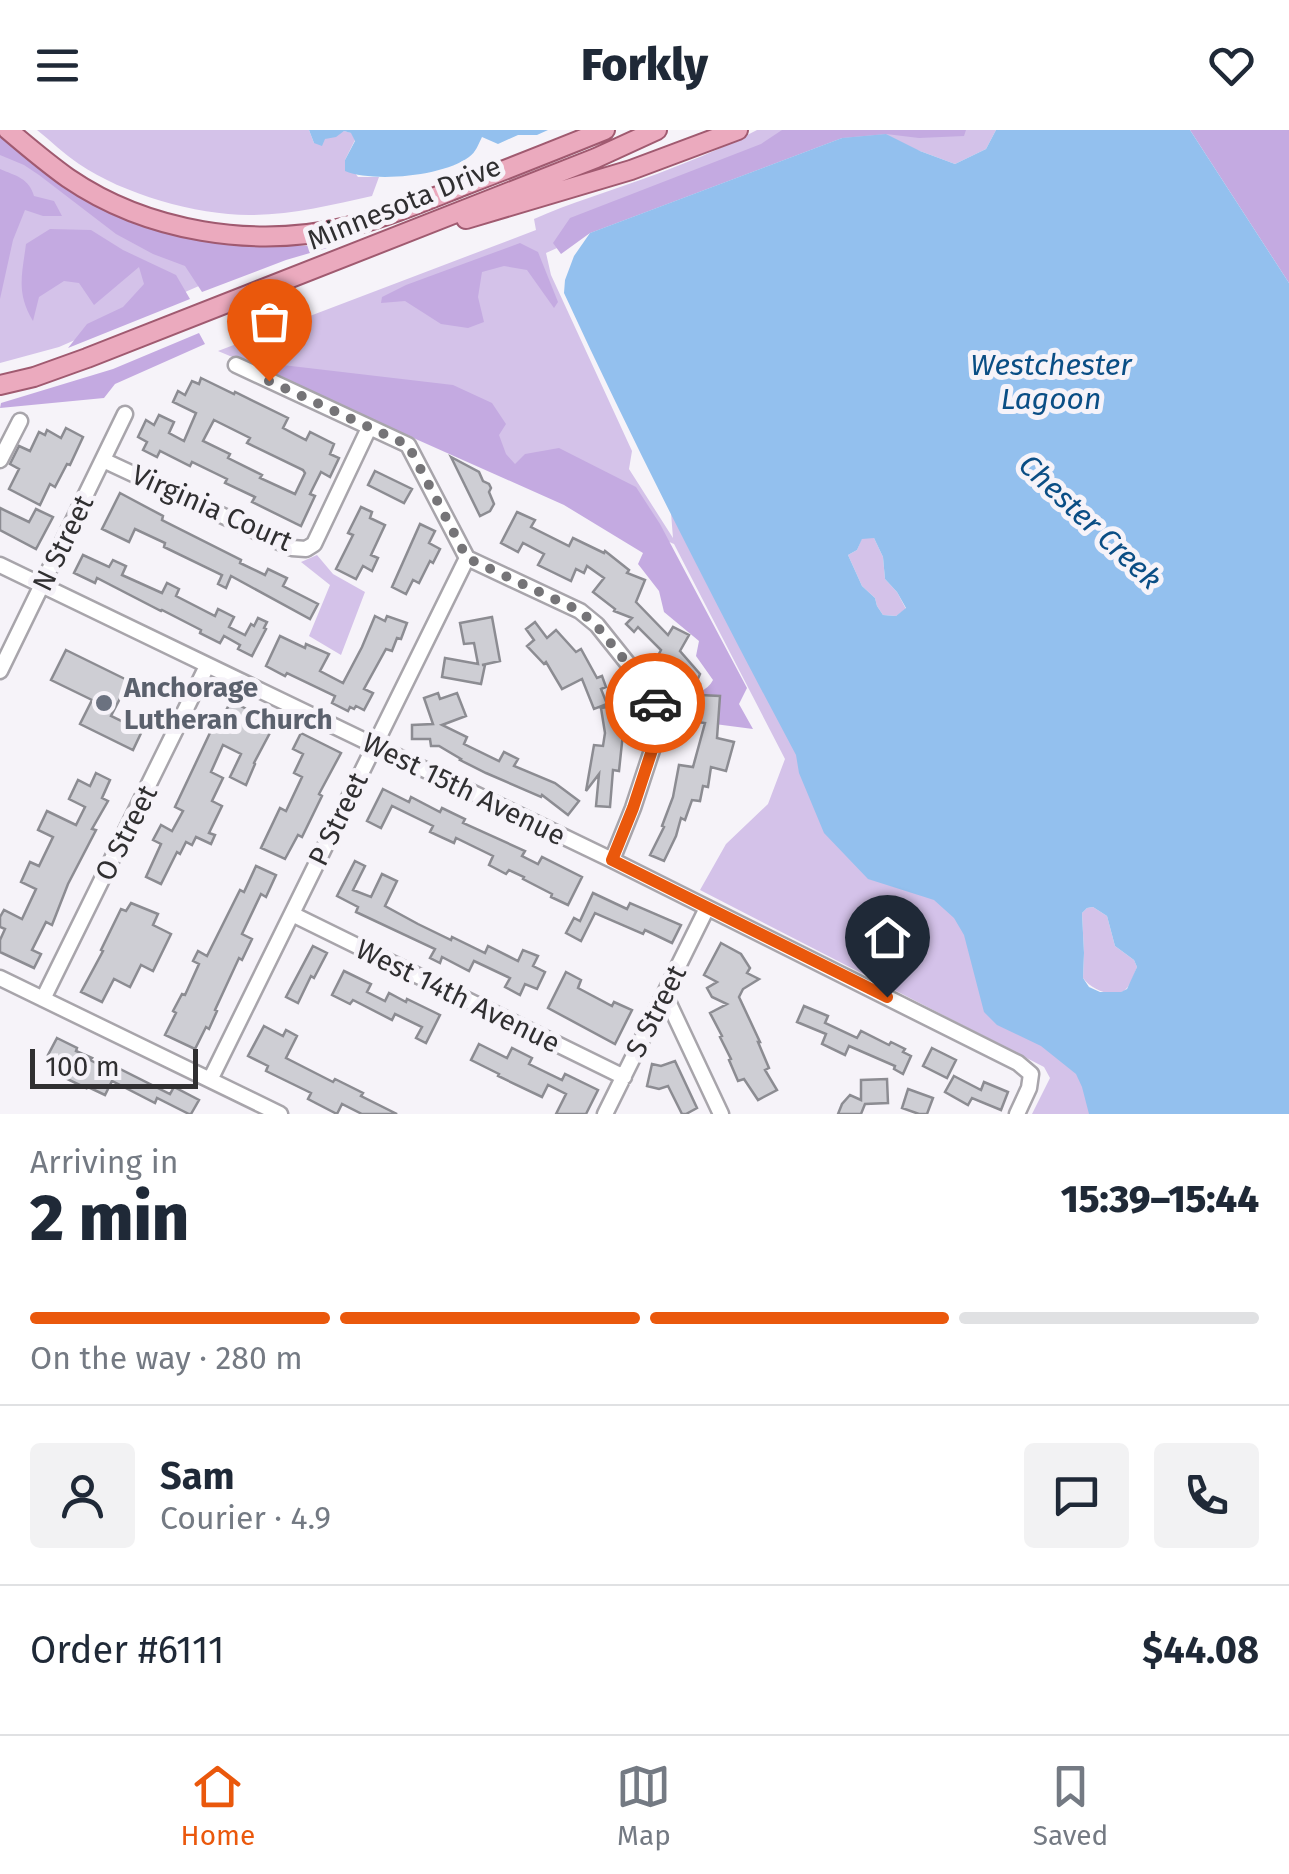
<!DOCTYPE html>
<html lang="en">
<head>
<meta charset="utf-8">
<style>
  :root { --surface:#fff; --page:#f2f2f3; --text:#1f2937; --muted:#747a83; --line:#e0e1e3; --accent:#ea580c }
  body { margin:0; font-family:"Fira Sans",sans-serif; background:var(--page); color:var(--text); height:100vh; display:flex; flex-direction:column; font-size:38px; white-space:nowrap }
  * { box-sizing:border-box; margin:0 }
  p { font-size:32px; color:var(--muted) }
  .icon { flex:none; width:55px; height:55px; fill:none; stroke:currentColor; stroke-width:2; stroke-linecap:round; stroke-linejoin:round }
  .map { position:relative; height:984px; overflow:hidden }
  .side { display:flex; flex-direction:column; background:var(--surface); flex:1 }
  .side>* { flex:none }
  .scale { position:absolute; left:30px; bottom:25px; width:168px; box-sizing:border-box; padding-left:10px; border:5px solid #302f31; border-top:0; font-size:28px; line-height:35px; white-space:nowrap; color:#302f31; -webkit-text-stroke:8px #f6f3f9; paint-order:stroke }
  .pin { position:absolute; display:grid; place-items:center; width:85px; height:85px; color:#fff; margin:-102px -42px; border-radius:50% 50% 50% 0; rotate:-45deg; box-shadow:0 0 10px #0007 }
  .pin .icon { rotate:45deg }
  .courier { position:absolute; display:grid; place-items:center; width:100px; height:100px; margin:-50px; border:8px solid #ea580c; border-radius:50%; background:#fff; color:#222; box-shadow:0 2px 12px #0007 }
  .headline em { font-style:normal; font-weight:800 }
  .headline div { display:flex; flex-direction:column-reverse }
  .headline { display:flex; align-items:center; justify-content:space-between; height:170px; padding:0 30px }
  h1 { font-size:65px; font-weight:800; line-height:75px }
  .bar { display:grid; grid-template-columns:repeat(4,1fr); gap:15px 10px; align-content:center; height:120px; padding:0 30px }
  .bar i { height:12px; border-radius:8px; background:var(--line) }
  .bar .on { background:var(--accent) }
  .bar p { grid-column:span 4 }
  .line { display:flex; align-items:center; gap:25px; padding:0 30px; border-top:2px solid var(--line) }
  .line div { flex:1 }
  .round { display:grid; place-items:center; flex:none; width:105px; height:105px; border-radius:10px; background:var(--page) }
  header { display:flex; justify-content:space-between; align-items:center; height:130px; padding:0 30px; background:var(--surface); font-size:45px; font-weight:800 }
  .tabs { display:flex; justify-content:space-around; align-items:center; height:140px; border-top:2px solid var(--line); background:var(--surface); font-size:28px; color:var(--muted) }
  .tabs a { display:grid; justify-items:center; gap:5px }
  .tabs .on { color:var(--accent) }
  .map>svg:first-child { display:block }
</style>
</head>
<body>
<header><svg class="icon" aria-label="menu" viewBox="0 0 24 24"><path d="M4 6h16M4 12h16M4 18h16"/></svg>Forkly<svg class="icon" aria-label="heart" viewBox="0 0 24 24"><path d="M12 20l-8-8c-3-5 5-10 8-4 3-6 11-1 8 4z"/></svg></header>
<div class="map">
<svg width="1289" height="984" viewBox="0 0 1289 984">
  <rect width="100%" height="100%" fill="#f6f3f9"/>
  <!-- green -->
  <path fill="#d4c2e9" d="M37 0H309L314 13 344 1 352 3 355 10 345 30 358 47H379L372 66C332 75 291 85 249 85 196 85 123 64 79 34 64 24 51 11 37 0Z
    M757 0H996L986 19 955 34 920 21 842 8 590 103 546 123 551 145 632 321 629 339 673 408 669 357 914 734 1122 984H1032L1050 948 1044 937 700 760 726 714 768 674 785 629 674 414 218 221 536 100 534 89C570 73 607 62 643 49 682 35 721 19 757 0Z
    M0 7 78 71 215 149 59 217 0 233Z
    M862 408H874L883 427 885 449 897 462 906 479 896 486 883 485 877 476 875 468 862 456 848 425 857 420Z
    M317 425 333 444 365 462 341 525 309 506 330 455 301 432Z
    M1093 777 1107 786 1115 816 1134 830 1137 837C1134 844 1130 857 1124 861 1110 868 1091 859 1083 848L1084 823 1082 783 1087 778Z"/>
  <!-- forest -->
  <path fill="#c4aae1" d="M782 0H966L964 6 919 8 886 4 842 8 590 103 561 124 553 113 570 88 761 14Z
    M1190 0H1289V153Z
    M0 3C13 15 26 28 41 39 85 73 147 100 202 110 245 117 290 115 334 116L286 130 202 162 185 136 153 124 116 104 39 45 24 35 0 25Z
    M0 39C16 46 29 48 34 66L54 71 62 86H43L25 80 13 110 0 169Z
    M50 99 91 100 123 120 176 145 190 169 68 218 87 194 123 177 144 154 139 137 94 175 79 153 64 151 39 167 33 191C16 163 22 145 26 114Z
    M520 113 538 122 558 172 554 178 527 140 504 136 482 142 478 167 484 192 468 198 441 194 405 171 381 173 382 167 406 155Z
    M199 203 205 214 115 254 104 268 0 278 1 273 113 239Z
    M257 232 453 255 492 273 506 294 499 305 506 324 515 334 525 324 559 318 636 357 660 394 747 558 739 574 753 599 684 590 672 578 681 567C693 565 708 561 713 550L696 526 699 511 664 482 659 461 638 434 643 423 564 375 263 241Z"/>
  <!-- water -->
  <path fill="#93c0ee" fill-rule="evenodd" d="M309 0H548L537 5H518L498 14 482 7C478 15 476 22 469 27 444 46 374 53 345 41V30L355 11 351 3 344 1 336 7 325 9 322 16 314 13Z
    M996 0H1190L1289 153V984H1089L1082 957 1076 944 1041 916 997 895 984 882 964 805 954 788 934 770 868 749 824 703 799 643 796 625C715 473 636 319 564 163L565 150 574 126 590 103 842 8 886 4 920 21 955 34 986 19ZM874 408 883 427 885 449 897 462 906 478 896 486 883 485 877 476 875 468 862 456 848 425 857 420 862 409ZM1093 777 1107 786 1115 816 1134 830 1137 837 1127 859 1121 862H1100L1089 857 1083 848 1084 823 1082 783 1087 778Z"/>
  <!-- building -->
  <path fill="#ceced4" stroke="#8c8c92" stroke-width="2.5" fill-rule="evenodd" d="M201 248 234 264 235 262 288 288 283 298 306 310 310 302 334 314 330 324 339 328 330 347 321 342 310 364 315 366 301 396 252 372 255 367 225 353 227 349 192 332 190 336 160 321 157 327 143 320 147 312 138 307 146 290 154 295 159 285 174 292 169 303 184 311 196 283 173 272 178 261 185 265 192 251 199 254ZM214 290 250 308 247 313 303 340 305 343 295 364 260 348 262 345 228 328 230 324 203 311Z
    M66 298 83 307 70 335 67 334 55 357 50 354 40 375 9 359 19 339 10 334 19 316 30 321 39 302 45 305 47 300 61 308Z
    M451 327 479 342 483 351 489 354 491 358 489 362 494 374 490 381 480 386Z
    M375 341 412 359 404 373 368 355Z
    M120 363 163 386 162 390 241 430 240 433 265 445 268 439 287 448 283 456 318 474 310 489 231 446 226 458 218 454 222 445 164 417 165 413 135 399 129 412 102 399Z
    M361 377 372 382 370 388 385 395 371 425 378 428 372 441 363 436 356 449 336 439 353 405 348 403Z
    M0 378 29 392 36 379 53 387 36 419 0 400Z
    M517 382 535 390 531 397 569 416 573 408 604 423 605 421 629 440 627 443 645 450 636 472 668 505 673 497 689 505 680 521 700 544 697 551 700 554 687 566 683 564 673 547 654 533 661 520 638 497 634 502 626 494 632 488 614 481 615 479 593 462 604 448 587 436 584 443 576 439 571 451 538 435 544 424 523 413 518 422 501 413Z
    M420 394 435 401 429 413 440 419 433 433 430 431 419 453 413 450 406 464 392 457Z
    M83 425 109 437 113 430 126 436 122 445 162 463 167 453 179 459 176 466 215 486 218 479 234 487 229 497 245 505 251 494 254 496 258 488 267 492 264 498 266 499 252 526 238 519 240 515 224 506 220 513 200 503 201 500 162 480 161 481 97 448 95 453 74 443Z
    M375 486 385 491 387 486 407 493 401 509 397 508 392 521 386 519 364 559 373 563 364 580 356 576 354 579 350 577 348 581 332 573 335 566 287 543 285 546 266 536 280 506 305 518 306 514 329 524 320 541 343 553 362 517Z
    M492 487 500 531 482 535H485L481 554 442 547 445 528 478 534 474 513 464 514 460 493Z
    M535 492 547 508 556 500 576 522 581 519 597 548 602 546 606 557 601 559 607 574 594 579 582 549 562 559 546 532 544 534 527 516 534 510 526 499Z
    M66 520 129 551 111 586 142 601 133 620 80 594 92 570 51 550Z
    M438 563 440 569 457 563 466 586 442 595 467 607 464 614 499 631 504 622 518 629 514 636 555 653 579 671 568 685 542 665 541 667 486 643 460 630 461 629 439 616H431L430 609H412V595L433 594 424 568Z
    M700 565 720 566 717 608 734 612 726 641 711 637 708 657 703 656 700 671 692 670 685 690 681 688 676 706 664 731 650 725 664 697 662 696 673 667 679 635 693 637 705 593 697 592Z
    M231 571 262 587 260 593 272 599 254 633 255 634 246 655 230 647 241 624 223 615 211 642 223 648 212 671 222 676 209 703 215 705 211 714 196 707 192 715 186 712 180 724 177 722 161 754 146 747 161 714 153 710 161 695 172 701 183 681 175 677 217 588 221 590Z
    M627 574 631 601 623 603 619 641 613 640 610 677 596 676 599 644 586 661 594 615 603 616 605 603 601 578Z
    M301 603 341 623 319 664 322 666 302 707 298 705 285 729 261 718 280 678 286 681 302 647 294 643 303 624 293 619Z
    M96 643 110 650 102 668 108 671 92 699 96 700 68 754 52 795 46 792 32 820 41 824 34 838 0 822V810L5 799 0 797V787L4 780 22 789 36 759 21 752 30 732 39 736 53 707 38 700 47 681 76 695 85 677 69 669 78 650 90 656Z
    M383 659 409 672 411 667 440 682 442 678 465 689 463 693 525 721 522 726 538 734 542 727 582 747 568 775 551 767 552 764 523 749 524 747 509 740 506 744 489 735 493 726 456 708 454 713 430 702 433 696 392 676 381 698 367 691Z
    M355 731 365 736 353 760 371 767 382 744 397 751 385 776 418 794 451 810 452 807 485 823 488 816 518 831 523 820 538 826 533 836 545 842 537 859 525 854 520 865 505 857 510 848 474 831 469 841 442 827 440 833 430 828 435 819 356 782 358 777 337 766Z
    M256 736 276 745 266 767 261 764 242 804 252 809 242 830 239 828 215 880 217 881 209 899 206 897 195 919 165 905 176 883 173 881 182 864 185 865 199 834 193 831 198 821 207 826 240 760 244 762Z
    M593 763 627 779 630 773 681 795 672 813 645 800 643 804 595 783 581 811 566 803 574 788 580 791Z
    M131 773 158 784 153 795 171 804 153 841 141 835 130 857 114 849 102 872 81 862 103 821 101 820 121 779 126 781Z
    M721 813 741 824 750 838 747 843 759 849 743 859 739 867 760 912H758L769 938 765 940 777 960 758 970 744 949 738 951 729 930 731 929 720 907 722 906 710 883 727 874 712 867 707 858 717 852 704 845Z
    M313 816 327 823 314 848 311 846 298 873 286 867Z
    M344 841 371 854 367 862 385 871 389 863 406 872 407 869 440 885 426 913 416 908 422 897 395 884 392 890 353 870 350 874 332 865Z
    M566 842 581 850 578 858 612 876 614 872 632 880 615 914 548 878Z
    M804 876 828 886 825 893 857 908 861 901 889 915 891 912 905 919 903 922 911 926 903 944 894 939 895 936 849 916 845 925 822 914 826 904 797 892Z
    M264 896 283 906 286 900 297 906 286 928 333 952 335 949 363 963 361 966 397 984H362L342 974 337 984 308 969 311 963 266 941 268 936 248 926Z
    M57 908 77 918 76 921 92 928 90 930 114 942 116 937 170 964 174 957 199 970 191 984H189L157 968 155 973 112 951 105 965 86 956V958L65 948 71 937 48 925Z
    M479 914 507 928 512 918 532 928 529 934 562 950 565 944 598 960 586 984H556L566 964 548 955 542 967 498 946 499 944 471 930Z
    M932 918 956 930 947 948 923 936Z
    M675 931 697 978 686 984H682L668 956 659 959 647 956 652 934 661 936Z
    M954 946 981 960 984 952 1008 962 1001 980 972 968 968 975 945 962Z
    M887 949 888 973 865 974 861 984H838L842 974 850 965 861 970V950Z
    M908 959 933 968 927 984H919L902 978Z"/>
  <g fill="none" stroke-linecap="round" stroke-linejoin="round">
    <!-- minor casing -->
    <g stroke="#a8a5ab" stroke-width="19">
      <path id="minor" d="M236 235 408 315 467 428
        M0 330 20 291
        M103 330 292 418 306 419 314 414 369 298
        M467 428 580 481 597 495 653 565 659 587 656 608 633 678 612 730
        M0 435 612 730 1018 933 1031 944 1029 958 1017 984
        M0 541 125 284
        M292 784 624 947
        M0 848 280 984
        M665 865 721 984
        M43 869 207 536
        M210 950 467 428
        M605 984 707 778"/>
    </g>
    <!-- major casing -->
    <g stroke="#a05a70" stroke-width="22">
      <path id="major" d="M8 0C28 17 47 33 68 48 147 102 254 119 347 97 387 87 425 71 463 56 510 38 558 19 605 0
        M466 89 631 40 738 0
        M0 255 34 247 87 228 596 28 657 0"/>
    </g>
    <!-- minor -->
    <use href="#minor" stroke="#fff" stroke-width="14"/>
    <!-- major -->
    <use href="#major" stroke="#ebaabe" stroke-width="18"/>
  </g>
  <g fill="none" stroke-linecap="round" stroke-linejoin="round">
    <!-- done -->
    <path stroke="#757477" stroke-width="10" stroke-dasharray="0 18" d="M269 251 408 315 467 428 580 481 596 495 653 565 655 573"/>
    <!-- route -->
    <path stroke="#ea580c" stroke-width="12" d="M655 573 659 587 656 608 633 678 612 730 887 867"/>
  </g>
  <!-- markers -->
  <circle fill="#6b7280" stroke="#f6f3f9" stroke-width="4" cx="104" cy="573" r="10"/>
  <g text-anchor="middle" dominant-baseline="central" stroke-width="10" stroke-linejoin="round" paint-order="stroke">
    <!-- street labels -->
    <g font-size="28" fill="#302f31" stroke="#f6f3f9">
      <text transform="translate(404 73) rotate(-22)">Minnesota Drive</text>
      <text transform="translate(212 378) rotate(24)">Virginia Court</text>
      <text transform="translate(63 413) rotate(-64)">N Street</text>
      <text transform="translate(464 659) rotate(26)">West 15th Avenue</text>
      <text transform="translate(338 689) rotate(-64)">P Street</text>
      <text transform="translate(126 703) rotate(-63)">O Street</text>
      <text transform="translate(458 866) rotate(26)">West 14th Avenue</text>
      <text transform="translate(656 881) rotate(-63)">S Street</text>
    </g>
    <!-- worship labels -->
    <g font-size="28" font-weight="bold" fill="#5b616d" stroke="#f6f3f9" text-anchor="start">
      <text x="124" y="557">Anchorage<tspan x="124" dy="32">Lutheran Church</tspan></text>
    </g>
    <!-- water labels -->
    <g font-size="30" font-style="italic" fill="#0a4e85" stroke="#f6f3f9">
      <text x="1051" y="235">Westchester<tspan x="1051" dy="34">Lagoon</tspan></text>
      <text transform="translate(1090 392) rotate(43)">Chester Creek</text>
    </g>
  </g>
</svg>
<div class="scale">100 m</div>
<div class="pin" style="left:269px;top:251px;background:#ea580c"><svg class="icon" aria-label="bag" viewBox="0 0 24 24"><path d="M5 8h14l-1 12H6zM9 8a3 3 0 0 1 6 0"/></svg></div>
<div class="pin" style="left:887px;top:867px;background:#1f2937"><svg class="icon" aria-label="home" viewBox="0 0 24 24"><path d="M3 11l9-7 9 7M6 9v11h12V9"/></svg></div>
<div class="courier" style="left:655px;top:573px"><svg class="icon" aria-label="car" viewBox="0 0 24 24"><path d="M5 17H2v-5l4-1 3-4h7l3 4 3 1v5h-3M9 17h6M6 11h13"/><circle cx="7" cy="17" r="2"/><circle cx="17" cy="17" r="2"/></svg></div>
</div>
<section class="side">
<div class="headline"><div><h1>2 min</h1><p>Arriving in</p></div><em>15:39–15:44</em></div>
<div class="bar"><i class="on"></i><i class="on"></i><i class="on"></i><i></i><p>On the way · 280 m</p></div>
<div class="line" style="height:180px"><a class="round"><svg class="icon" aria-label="person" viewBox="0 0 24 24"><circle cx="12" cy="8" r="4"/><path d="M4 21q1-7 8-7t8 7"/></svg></a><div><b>Sam</b><p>Courier · 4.9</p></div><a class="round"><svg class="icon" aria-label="chat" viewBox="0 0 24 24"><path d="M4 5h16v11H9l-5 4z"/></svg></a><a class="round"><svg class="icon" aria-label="phone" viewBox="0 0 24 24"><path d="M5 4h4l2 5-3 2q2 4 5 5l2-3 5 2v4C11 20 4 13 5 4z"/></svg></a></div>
<div class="line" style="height:130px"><div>Order #6111</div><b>$44.08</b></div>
</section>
<nav class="tabs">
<a class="on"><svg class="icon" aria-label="home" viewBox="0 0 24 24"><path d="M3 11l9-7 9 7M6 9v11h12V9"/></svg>Home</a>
<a><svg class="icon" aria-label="map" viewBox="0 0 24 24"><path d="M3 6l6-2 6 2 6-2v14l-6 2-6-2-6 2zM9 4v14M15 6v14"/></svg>Map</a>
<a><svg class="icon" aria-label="saved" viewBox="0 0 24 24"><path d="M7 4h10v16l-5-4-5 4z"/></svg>Saved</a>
</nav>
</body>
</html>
